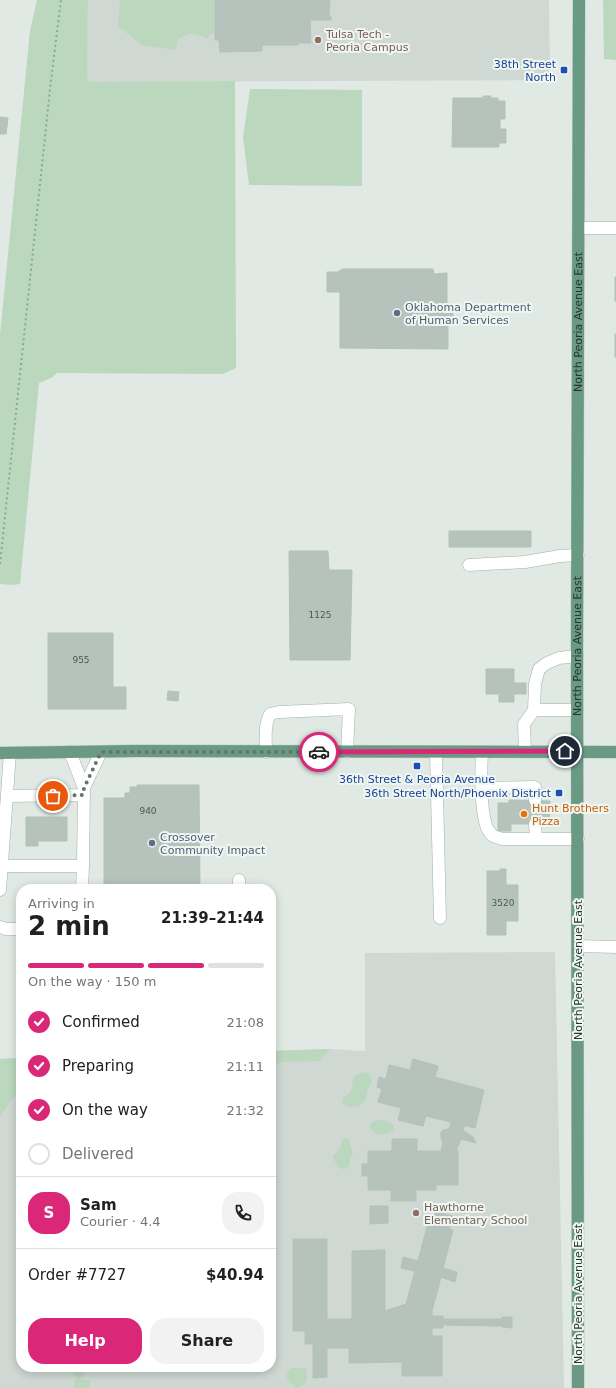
<!DOCTYPE html>
<html lang="en">
<head>
<meta charset="utf-8">
<style>
  :root { --surface:#fff; --page:#f2f2f2; --text:#202124; --muted:#757577; --line:#e0e0e0; --accent:#db2777 }
  body { margin:0; font-family:"DejaVu Sans",sans-serif; background:var(--page); color:var(--text); height:100vh; display:flex; flex-direction:column; font-size:15px; white-space:nowrap }
  * { box-sizing:border-box; margin:0 }
  p { font-size:13px; color:var(--muted) }
  .icon { flex:none; width:22px; height:22px; fill:none; stroke:currentColor; stroke-width:2; stroke-linecap:round; stroke-linejoin:round }
  .map { position:relative; flex:1; overflow:hidden }
  .panel { position:absolute; left:16px; top:884px; width:260px; height:488px; display:flex; flex-direction:column; background:var(--surface); border-radius:16px; box-shadow:0 2px 10px #0003 }
  .panel>* { flex:none }
  .pin { position:absolute; display:grid; place-items:center; width:34px; height:34px; color:#fff; margin:-17px; border:2px solid #fff; border-radius:50%; box-shadow:0 1px 4px #0007 }
  .courier { position:absolute; display:grid; place-items:center; width:40px; height:40px; margin:-20px; border:3px solid #db2777; border-radius:50%; background:#fff; color:#222; box-shadow:0 1px 5px #0007 }
  .overview em { font-style:normal; font-weight:600 }
  .overview div { display:flex; flex-direction:column-reverse }
  .overview { display:flex; align-items:center; justify-content:space-between; height:68px; padding:0 12px }
  h1 { font-size:26px; font-weight:600; line-height:30px }
  .bar { display:grid; grid-template-columns:repeat(4,1fr); gap:6px 4px; align-content:center; height:48px; padding:0 12px }
  .bar i { height:5px; border-radius:3px; background:var(--line) }
  .bar .current { background:var(--accent) }
  .bar p { grid-column:span 4 }
  .line { display:flex; align-items:center; gap:10px; padding:0 12px; border-top:1px solid var(--line) }
  .line div { flex:1 }
  .round { display:grid; place-items:center; flex:none; width:42px; height:42px; border-radius:16px; background:var(--page) }
  ol { padding:0 12px; list-style:none }
  li { display:flex; align-items:center; gap:12px; height:44px }
  li p { margin-inline-start:auto }
  li .icon { padding:4px; border-radius:50%; background:var(--accent); color:#fff; stroke-width:4 }
  li:last-child { color:var(--muted) }
  li i { width:22px; height:22px; border:2px solid var(--line); border-radius:50% }
  .primary-button { display:flex; gap:8px; margin-top:auto; padding:8px 12px }
  .primary-button a { flex:1; height:46px; border-radius:16px; background:var(--accent); color:#fff; font-size:16px; font-weight:600; line-height:46px; text-align:center }
  .primary-button a+a { background:var(--page); color:var(--text) }
  .map>svg:first-child { display:block }
</style>
</head>
<body>
<div class="map">
<svg width="616" height="1388" viewBox="0 0 616 1388">
  <rect width="100%" height="100%" fill="#e0e9e3"/>
  <!-- built -->
  <path fill="#cfd8d2" d="M88 0H549L550 80 87 82Z
    M555 952 564 1388H0V1059L21 1058V1367H271V1051L330 1049 365 1051V953Z"/>
  <!-- green -->
  <path fill="#bbd8be" d="M37 0H88L87 82 235 81 236 362V368L223 374 57 373 51 378 39 383 20 584 12 585 0 584V335L30 31Z
    M120 0H214V34H209L208 39C195 33 191 31 178 39L176 50 142 45 118 26Z
    M603 0H616V60L604 59Z
    M250 89 362 90V186L249 185 243 137Z
    M330 1049 320 1061 280 1062 277 1064H271V1051Z
    M21 1058V1091L12 1099 0 1116V1059Z
    M365 1072 368 1073 372 1079V1083L368 1088 366 1099 359 1106 349 1107 343 1104C340 1096 347 1097 350 1092 353 1087 352 1082 354 1076Z
    M381 1120 388 1121 394 1125V1129C387 1136 375 1137 370 1128L371 1123 374 1121Z
    M345 1138 350 1140V1146L353 1153 350 1158V1165C342 1175 335 1164 333 1156L340 1148 343 1139Z
    M292 1368H306L307 1380 304 1385 296 1388 287 1379V1372Z
    M73 1369H84V1377H81V1380H90V1388H74V1381L76 1380V1377L73 1376Z"/>
  <!-- building -->
  <path fill="#b6c3bc" stroke="#b3c2b9" d="M215 0H330L329 16H331V20H310L311 43H298V45H262V51L220 52 219 40H215Z
    M483 96H491L490 98H498V101H505V119H500V129H506V143H499V147H452L453 98H483Z
    M0 117 8 118 6 134H0Z
    M342 269H433L434 274 447 273V306H453V321H448V349L340 348V292H327V272H338Z
    M615 277H616V301H615Z
    M615 334H616V357H615Z
    M449 531H531V547H449Z
    M289 551H328L329 570H352L350 660H290Z
    M48 633H113V687H126V709H48Z
    M486 669H514V683H526V694H514V702H499V694H486Z
    M168 691 179 692 178 701 167 700Z
    M137 785H199L200 889H104V798H125V793H130V787H137Z
    M509 800 550 801 549 824H511V831H498V803H509Z
    M26 817H67V841H38V846H26Z
    M500 869H506V885H518V921H506V935H487V871H500Z
    M413 1059 438 1066 435 1077 484 1090 475 1128 426 1116 423 1126 398 1120 401 1108 378 1102 382 1089 377 1087 379 1077 386 1079 389 1065 410 1070Z
    M451 1122 465 1125 463 1130 473 1137 476 1143 461 1139 456 1151H441L443 1143 441 1138V1132L443 1130 449 1129Z
    M392 1139H417V1151H458V1185H436V1190H416V1201H391V1190H368V1176H362V1164H368V1151H392Z
    M370 1206H388V1223L370 1224Z
    M435 1211 452 1216 449 1229 453 1230 443 1268 457 1272 455 1282 441 1277 432 1311V1316H443V1319H502V1317H512V1328L502 1327V1326L443 1325V1328H432V1336H442V1376H402V1362L349 1363V1348H327V1377L313 1378V1344H305V1331H293V1239H327V1319H352V1251L385 1250V1311L406 1304 415 1271 401 1268 403 1257 418 1261 428 1223 432 1225Z"/>
  <g fill="none" stroke-linecap="round" stroke-linejoin="round">
    <!-- minor-tunnel -->
    <path stroke="#bac5bf" stroke-width="12" stroke-dasharray="12 6" stroke-linecap="butt" d="M535 800V824"/>
    <!-- minor casing -->
    <g stroke="#a4b0a9" stroke-width="13">
      <path id="minor" d="M579 228H616
        M469 565 525 562 560 556 578 555
        M534 710H577
        M525 751 524 724 534 710 535 684 539 669 547 663 559 658 577 656
        M70 752 84 788
        M266 752C266 739 264 725 270 714L279 712 349 709 347 752
        M436 752 440 918
        M482 752C481 774 480 805 486 825 487 829 490 833 493 836L502 839H578
        M482 788 535 787V800
        M8 796 83 795
        M535 824 536 839
        M2 866H83L82 889
        M83 866 84 788 101 752
        M239 880V889
        M0 890 10 753
        M0 927 6 929H21
        M578 946 616 947"/>
    </g>
    <!-- major casing -->
    <g stroke="#bdc3c0" stroke-width="13">
      <g id="major">
        <path d="M0 753 135 751 616 752"/>
        <path id="s1" d="M578 1388 577 643 579 0"/>
      </g>
    </g>
    <!-- path -->
    <path stroke="#84a997" stroke-width="2" stroke-dasharray="2 3" stroke-linecap="butt" d="M0 564 51 80 61 0"/>
    <!-- minor -->
    <use href="#minor" stroke="#fff" stroke-width="12"/>
    <!-- major -->
    <use href="#major" stroke="#6a9984" stroke-width="12"/>
  </g>
  <g fill="none" stroke-linecap="round" stroke-linejoin="round">
    <!-- done -->
    <path stroke="#65756d" stroke-width="4" stroke-dasharray="0 7.2" d="M53 796 83 795 84 788 101 752H319"/>
    <!-- route -->
    <path stroke="#db2777" stroke-width="5" d="M319 752 565 751"/>
  </g>
  <!-- markers -->
  <g fill="#8d6e63" stroke="#f0f6f2" stroke-width="1.5">
    <circle cx="318" cy="40" r="4"/>
    <circle cx="416" cy="1213" r="4"/>
  </g>
  <g fill="#1a4fb4" stroke="#f0f6f2" stroke-width="1.5">
    <rect x="560" y="66" width="8" height="8" rx="2"/>
    <rect x="413" y="762" width="8" height="8" rx="2"/>
    <rect x="555" y="789" width="8" height="8" rx="2"/>
  </g>
  <g fill="#5c6f8a" stroke="#f0f6f2" stroke-width="1.5">
    <circle cx="397" cy="313" r="4"/>
    <circle cx="152" cy="843" r="4"/>
  </g>
  <circle fill="#e8710a" stroke="#f0f6f2" stroke-width="1.5" cx="524" cy="814" r="4"/>
  <g text-anchor="middle" dominant-baseline="central" stroke-width="4" stroke-linejoin="round" paint-order="stroke">
    <!-- number labels -->
    <g font-size="9" fill="#485a52">
      <text x="320" y="615">1125</text>
      <text x="81" y="660">955</text>
      <text x="148" y="811">940</text>
      <text x="503" y="903">3520</text>
    </g>
    <!-- education labels -->
    <g font-size="11" fill="#785e54" stroke="#f0f6f2" text-anchor="start">
      <text x="326" y="34">Tulsa Tech -<tspan x="326" dy="13">Peoria Campus</tspan></text>
      <text x="424" y="1207">Hawthorne<tspan x="424" dy="13">Elementary School</tspan></text>
    </g>
    <!-- transit labels -->
    <g font-size="11" fill="#164399" stroke="#f0f6f2" text-anchor="end">
      <text x="556" y="64">38th Street<tspan x="556" dy="13">North</tspan></text>
      <text x="417" y="779" text-anchor="middle">36th Street &amp; Peoria Avenue</text>
      <text x="551" y="793">36th Street North/Phoenix District</text>
    </g>
    <!-- service labels -->
    <g font-size="11" fill="#4e5e75" stroke="#f0f6f2" text-anchor="start">
      <text x="405" y="307">Oklahoma Department<tspan x="405" dy="13">of Human Services</tspan></text>
      <text x="160" y="837">Crossover<tspan x="160" dy="13">Community Impact</tspan></text>
    </g>
    <!-- street labels -->
    <g font-size="11" fill="#23372e" stroke="#f0f6f2">
      <text stroke="none"><textPath href="#s1" startOffset="1066">North Peoria Avenue East</textPath></text>
      <text stroke="none"><textPath href="#s1" startOffset="742">North Peoria Avenue East</textPath></text>
      <text transform="translate(578 970) rotate(-90)">North Peoria Avenue East</text>
      <text transform="translate(578 1294) rotate(-90)">North Peoria Avenue East</text>
    </g>
    <!-- food labels -->
    <g font-size="11" fill="#c56008" stroke="#f0f6f2" text-anchor="start">
      <text x="532" y="808">Hunt Brothers<tspan x="532" dy="13">Pizza</tspan></text>
    </g>
  </g>
</svg>
<div class="pin" style="left:53px;top:796px;background:#ea580c"><svg class="icon" aria-label="bag" viewBox="0 0 24 24"><path d="M5 8h14l-1 12H6zM9 8a3 3 0 0 1 6 0"/></svg></div>
<div class="pin" style="left:565px;top:751px;background:#1f2937"><svg class="icon" aria-label="home" viewBox="0 0 24 24"><path d="M3 11l9-7 9 7M6 9v11h12V9"/></svg></div>
<div class="courier" style="left:319px;top:752px"><svg class="icon" aria-label="car" viewBox="0 0 24 24"><path d="M5 17H2v-5l4-1 3-4h7l3 4 3 1v5h-3M9 17h6M6 11h13"/><circle cx="7" cy="17" r="2"/><circle cx="17" cy="17" r="2"/></svg></div>
<section class="panel">
<div class="overview"><div><h1>2 min</h1><p>Arriving in</p></div><em>21:39–21:44</em></div>
<div class="bar"><i class="current"></i><i class="current"></i><i class="current"></i><i></i><p>On the way · 150 m</p></div>
<ol>
<li><svg class="icon" aria-label="check" viewBox="0 0 24 24"><path d="M5 12l5 5 9-10"/></svg>Confirmed<p>21:08</p></li>
<li><svg class="icon" aria-label="check" viewBox="0 0 24 24"><path d="M5 12l5 5 9-10"/></svg>Preparing<p>21:11</p></li>
<li><svg class="icon" aria-label="check" viewBox="0 0 24 24"><path d="M5 12l5 5 9-10"/></svg>On the way<p>21:32</p></li>
<li><i></i>Delivered</li>
</ol>
<div class="line" style="height:72px"><b class="round" style="background:var(--accent);color:#fff">S</b><div><b>Sam</b><p>Courier · 4.4</p></div><a class="round"><svg class="icon" aria-label="phone" viewBox="0 0 24 24"><path d="M5 4h4l2 5-3 2q2 4 5 5l2-3 5 2v4C11 20 4 13 5 4z"/></svg></a></div>
<div class="line" style="height:52px"><div>Order #7727</div><b>$40.94</b></div>
<div class="primary-button"><a>Help</a><a>Share</a></div>
</section>
</div>
</body>
</html>
